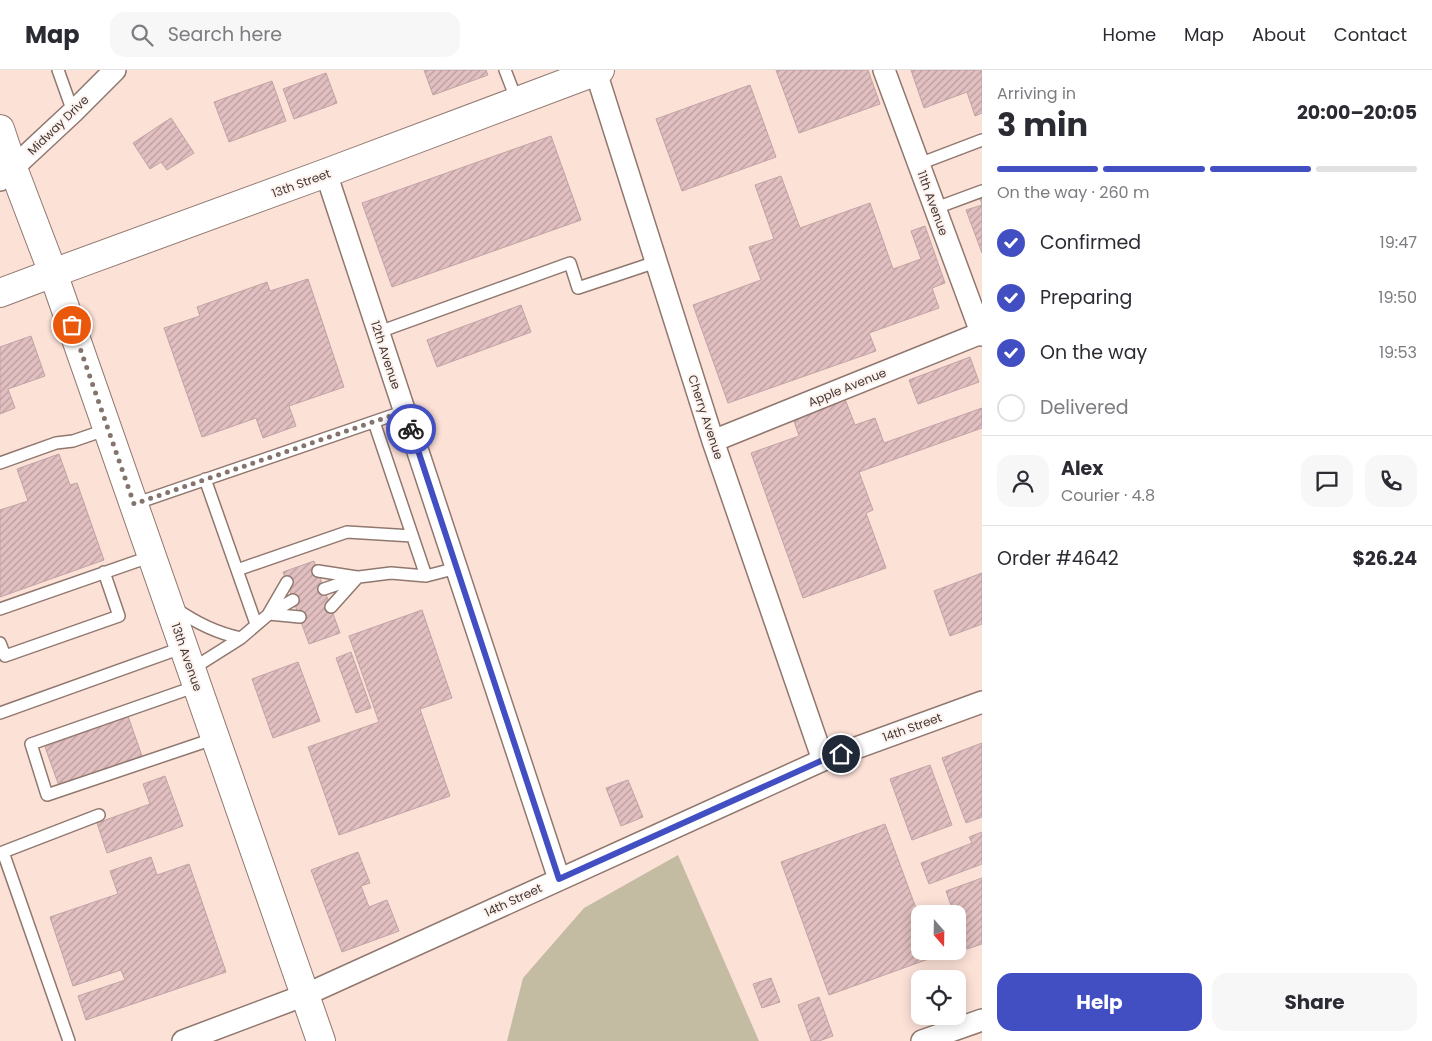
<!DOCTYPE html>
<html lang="en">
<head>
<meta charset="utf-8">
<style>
  :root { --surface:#fff; --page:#f7f7f7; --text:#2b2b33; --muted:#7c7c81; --line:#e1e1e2; --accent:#424fc3 }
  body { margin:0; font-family:Poppins,sans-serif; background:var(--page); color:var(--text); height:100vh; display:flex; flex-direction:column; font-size:19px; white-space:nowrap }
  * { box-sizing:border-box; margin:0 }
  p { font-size:16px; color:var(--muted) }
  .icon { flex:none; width:28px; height:28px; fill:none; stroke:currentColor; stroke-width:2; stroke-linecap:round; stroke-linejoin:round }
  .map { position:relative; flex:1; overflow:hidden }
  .details { display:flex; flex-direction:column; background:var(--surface); width:450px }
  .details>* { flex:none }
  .needle { width:32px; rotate:160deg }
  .tools { position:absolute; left:911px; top:835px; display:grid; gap:10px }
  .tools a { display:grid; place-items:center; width:55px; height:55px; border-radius:10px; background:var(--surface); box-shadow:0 2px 12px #0003; font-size:25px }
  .pin { position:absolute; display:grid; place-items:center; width:42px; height:42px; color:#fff; margin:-21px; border:2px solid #fff; border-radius:50%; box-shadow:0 1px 5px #0007 }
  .courier { position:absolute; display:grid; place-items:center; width:50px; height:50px; margin:-25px; border:4px solid #424fc3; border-radius:50%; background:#fff; color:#222; box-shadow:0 1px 6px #0007 }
  .head em { font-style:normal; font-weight:700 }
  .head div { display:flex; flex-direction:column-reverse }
  .head { display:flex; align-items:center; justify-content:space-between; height:85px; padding:0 15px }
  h1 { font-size:32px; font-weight:700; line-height:38px }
  .bar { display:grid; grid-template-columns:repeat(4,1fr); gap:8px 5px; align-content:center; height:60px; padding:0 15px }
  .bar i { height:6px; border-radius:4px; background:var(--line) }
  .bar .selected { background:var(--accent) }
  .bar p { grid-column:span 4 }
  .line { display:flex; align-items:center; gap:12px; padding:0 15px; border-top:1px solid var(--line) }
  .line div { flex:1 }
  .round { display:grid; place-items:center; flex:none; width:52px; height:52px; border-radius:15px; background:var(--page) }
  ol { padding:0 15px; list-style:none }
  li { display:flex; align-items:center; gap:15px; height:55px }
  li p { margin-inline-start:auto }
  li .icon { padding:5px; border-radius:50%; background:var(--accent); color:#fff; stroke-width:4 }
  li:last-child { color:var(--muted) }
  li i { width:28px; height:28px; border:2px solid var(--line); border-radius:50% }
  .button { display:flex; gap:10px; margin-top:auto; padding:10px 15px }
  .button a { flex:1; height:58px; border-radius:15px; background:var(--accent); color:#fff; font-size:20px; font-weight:700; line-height:58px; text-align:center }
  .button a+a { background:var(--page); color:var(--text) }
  header { display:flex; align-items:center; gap:30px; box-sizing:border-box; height:70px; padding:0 25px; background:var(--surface); border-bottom:1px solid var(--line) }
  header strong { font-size:24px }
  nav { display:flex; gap:28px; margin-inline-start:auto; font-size:18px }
  .search { width:350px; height:45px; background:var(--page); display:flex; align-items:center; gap:12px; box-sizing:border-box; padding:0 18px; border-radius:15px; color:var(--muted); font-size:19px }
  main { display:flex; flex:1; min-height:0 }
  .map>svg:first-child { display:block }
</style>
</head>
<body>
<header>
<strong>Map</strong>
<div class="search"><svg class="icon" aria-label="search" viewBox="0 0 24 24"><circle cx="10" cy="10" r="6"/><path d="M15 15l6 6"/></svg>Search here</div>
<nav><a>Home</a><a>Map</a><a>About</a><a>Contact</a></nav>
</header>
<main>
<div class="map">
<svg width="982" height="971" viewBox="0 0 982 971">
  <defs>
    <pattern id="building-hatch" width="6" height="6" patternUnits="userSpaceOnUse" patternTransform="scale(1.25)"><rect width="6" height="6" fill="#e2bfc0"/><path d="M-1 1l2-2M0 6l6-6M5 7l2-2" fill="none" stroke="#b99c9d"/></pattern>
  </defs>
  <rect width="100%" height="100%" fill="#fce1d7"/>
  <!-- green -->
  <path fill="#c4bca2" d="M678 785 759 971H507L523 908 584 838Z"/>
  <!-- building -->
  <path fill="url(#building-hatch)" stroke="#c1a4a5" d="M424 0H486L488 5 433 25Z
    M776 0H868L880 34 799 63Z
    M911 0H982V43L975 46 967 22 924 38Z
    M326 3 337 33 294 49 283 19Z
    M272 11 286 51 229 72 214 32Z
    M750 15 776 87 682 121 656 49Z
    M171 48 194 83 167 100 161 92 150 99 133 73Z
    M551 66 581 150 392 217 362 133Z
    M781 106 800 158 870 133 893 199 921 189 911 161 925 156 945 213 932 218 939 238 869 263 876 281 728 333 693 235 761 210 749 177 774 169 755 115Z
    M982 125V183L966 140 982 135 979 126Z
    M308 209 344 317 289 336 296 356 263 368 256 348 202 367 164 258 200 246 197 237 267 212 270 221Z
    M521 235 531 262 437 297 427 270Z
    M31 266 45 306 8 319 15 338 0 344V277Z
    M970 287 979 312 918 334 909 310Z
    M845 329 855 355 875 348 884 373 982 338V358L859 402 873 440 866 443 886 498 803 528 751 383 799 366 793 348Z
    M59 384 70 415 77 413 104 490 0 527V440L28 431 17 399Z
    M314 491 340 563 309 574 283 502Z
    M982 503V554L950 566 934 521Z
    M422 540 452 628 420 639 450 726 339 765 308 677 379 652 349 566Z
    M351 582 371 638 356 643 336 588Z
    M298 592 320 651 273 668 252 609Z
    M128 646 142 686 59 716 45 677Z
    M982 673V747L966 753 942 688Z
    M930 695 952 755 912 770 890 709Z
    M165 706 183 756 107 783 97 753 150 734 143 714Z
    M628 710 643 747 621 756 606 718Z
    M885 754 920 849V881H931L934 887 829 925 781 792Z
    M982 762V794L929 814 921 793 972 773 969 767Z
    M358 782 370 813 361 816 369 837 387 830 399 861 342 882 311 800Z
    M151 787 157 805 189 794 226 902 86 950 78 926 125 910 121 900 73 916 50 847 118 824 110 801Z
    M982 808V874L967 879 958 853V844H954L946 821Z
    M771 908 780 932 762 938 753 914Z
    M819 927 833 966 819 971H811L798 935Z"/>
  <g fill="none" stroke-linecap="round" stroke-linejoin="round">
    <!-- lane casing -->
    <g stroke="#90786f" stroke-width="14">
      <path id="lane" d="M58 0 73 42
        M505 0 517 31
        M919 94 982 70
        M936 138 982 121
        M379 262 570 193 578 218 656 192
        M374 352 426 506
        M0 393 56 373 73 371 108 359
        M205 409 256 554
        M134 434 405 341
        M237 500 347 462 412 466
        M318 501 357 507
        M324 519 359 507 391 503 426 506 457 498
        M331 537 357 508
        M175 538C196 553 216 563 241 568
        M0 539 152 486
        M269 543 287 512
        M269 544 300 547
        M0 573 5 586 119 546 104 502
        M192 599 241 568 269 544 293 530
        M197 616 31 674 47 725 216 668
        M0 643 184 577
        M69 971 3 782 99 745"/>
    </g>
    <!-- street casing -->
    <g stroke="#90786f" stroke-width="24">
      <path id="street" d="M884 0 982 265
        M596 2 713 371 823 690
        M326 103 559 809
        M0 110 73 42 115 0
        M713 371 981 263
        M183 971 305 925 823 690 982 632
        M922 971 982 950"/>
    </g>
    <!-- secondary casing -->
    <g stroke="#90786f" stroke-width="30">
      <path id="secondary" d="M0 223 53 203 321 971"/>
    </g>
    <!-- primary casing -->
    <g stroke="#90786f" stroke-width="30">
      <path id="primary" d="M0 59 13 98 53 203 326 103 600 0"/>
    </g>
    <!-- lane -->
    <use href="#lane" stroke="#fff" stroke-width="11"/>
    <!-- street -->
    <use href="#street" stroke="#fff" stroke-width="21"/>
    <!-- secondary -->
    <use href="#secondary" stroke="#fff" stroke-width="28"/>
    <!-- primary -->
    <use href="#primary" stroke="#fff" stroke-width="28"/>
  </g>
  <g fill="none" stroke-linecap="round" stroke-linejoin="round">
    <!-- done -->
    <path stroke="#85746e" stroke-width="5" stroke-dasharray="0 9" d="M72 255 134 434 405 341 411 359"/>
    <!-- route -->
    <path stroke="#424fc3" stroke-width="6" d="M411 359 559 809 823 690 841 684"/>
  </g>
  <g text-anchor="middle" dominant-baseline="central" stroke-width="4" stroke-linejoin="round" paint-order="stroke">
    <!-- street labels -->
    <g font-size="12" fill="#453a36" stroke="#fdf2ee">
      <text transform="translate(58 55) rotate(-44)">Midway Drive</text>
      <text transform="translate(301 113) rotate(-20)">13th Street</text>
      <text transform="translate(933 133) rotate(70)">11th Avenue</text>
      <text transform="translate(386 285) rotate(72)">12th Avenue</text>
      <text transform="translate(847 317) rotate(-22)">Apple Avenue</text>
      <text transform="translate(706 347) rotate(72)">Cherry Avenue</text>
      <text transform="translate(187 587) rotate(71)">13th Avenue</text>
      <text transform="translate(912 657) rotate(-20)">14th Street</text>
      <text transform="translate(513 830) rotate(-25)">14th Street</text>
    </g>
  </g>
</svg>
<div class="tools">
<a><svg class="needle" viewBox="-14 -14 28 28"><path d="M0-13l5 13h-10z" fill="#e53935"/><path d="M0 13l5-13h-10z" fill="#7c7c81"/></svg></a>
<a><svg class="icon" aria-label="locate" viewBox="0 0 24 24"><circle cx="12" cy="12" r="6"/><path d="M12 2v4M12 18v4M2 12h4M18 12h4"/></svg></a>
</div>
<div class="pin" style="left:72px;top:255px;background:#ea580c"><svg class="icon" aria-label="bag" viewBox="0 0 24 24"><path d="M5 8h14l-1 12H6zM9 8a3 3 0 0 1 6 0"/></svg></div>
<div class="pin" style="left:841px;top:684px;background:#1f2937"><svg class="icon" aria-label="home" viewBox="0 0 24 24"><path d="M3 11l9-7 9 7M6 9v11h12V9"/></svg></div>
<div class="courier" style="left:411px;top:359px"><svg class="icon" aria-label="bike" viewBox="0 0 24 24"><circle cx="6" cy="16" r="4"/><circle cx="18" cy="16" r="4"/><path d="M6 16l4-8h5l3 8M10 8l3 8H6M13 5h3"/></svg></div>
</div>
<section class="details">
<div class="head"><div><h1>3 min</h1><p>Arriving in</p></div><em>20:00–20:05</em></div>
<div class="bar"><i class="selected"></i><i class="selected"></i><i class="selected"></i><i></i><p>On the way · 260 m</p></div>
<ol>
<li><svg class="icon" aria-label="check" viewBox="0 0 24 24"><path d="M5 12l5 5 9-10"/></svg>Confirmed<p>19:47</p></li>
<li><svg class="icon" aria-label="check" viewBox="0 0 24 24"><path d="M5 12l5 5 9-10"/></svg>Preparing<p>19:50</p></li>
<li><svg class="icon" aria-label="check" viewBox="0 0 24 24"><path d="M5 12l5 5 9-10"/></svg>On the way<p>19:53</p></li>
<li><i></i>Delivered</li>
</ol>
<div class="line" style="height:90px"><a class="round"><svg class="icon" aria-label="person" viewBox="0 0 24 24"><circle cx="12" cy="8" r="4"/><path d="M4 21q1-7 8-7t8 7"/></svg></a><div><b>Alex</b><p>Courier · 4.8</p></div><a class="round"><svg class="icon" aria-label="chat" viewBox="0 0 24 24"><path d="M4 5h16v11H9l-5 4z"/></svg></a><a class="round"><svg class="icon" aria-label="phone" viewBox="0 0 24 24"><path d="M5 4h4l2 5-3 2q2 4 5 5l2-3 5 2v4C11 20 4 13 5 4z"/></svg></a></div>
<div class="line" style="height:65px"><div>Order #4642</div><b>$26.24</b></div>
<div class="button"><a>Help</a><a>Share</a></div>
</section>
</main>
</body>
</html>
